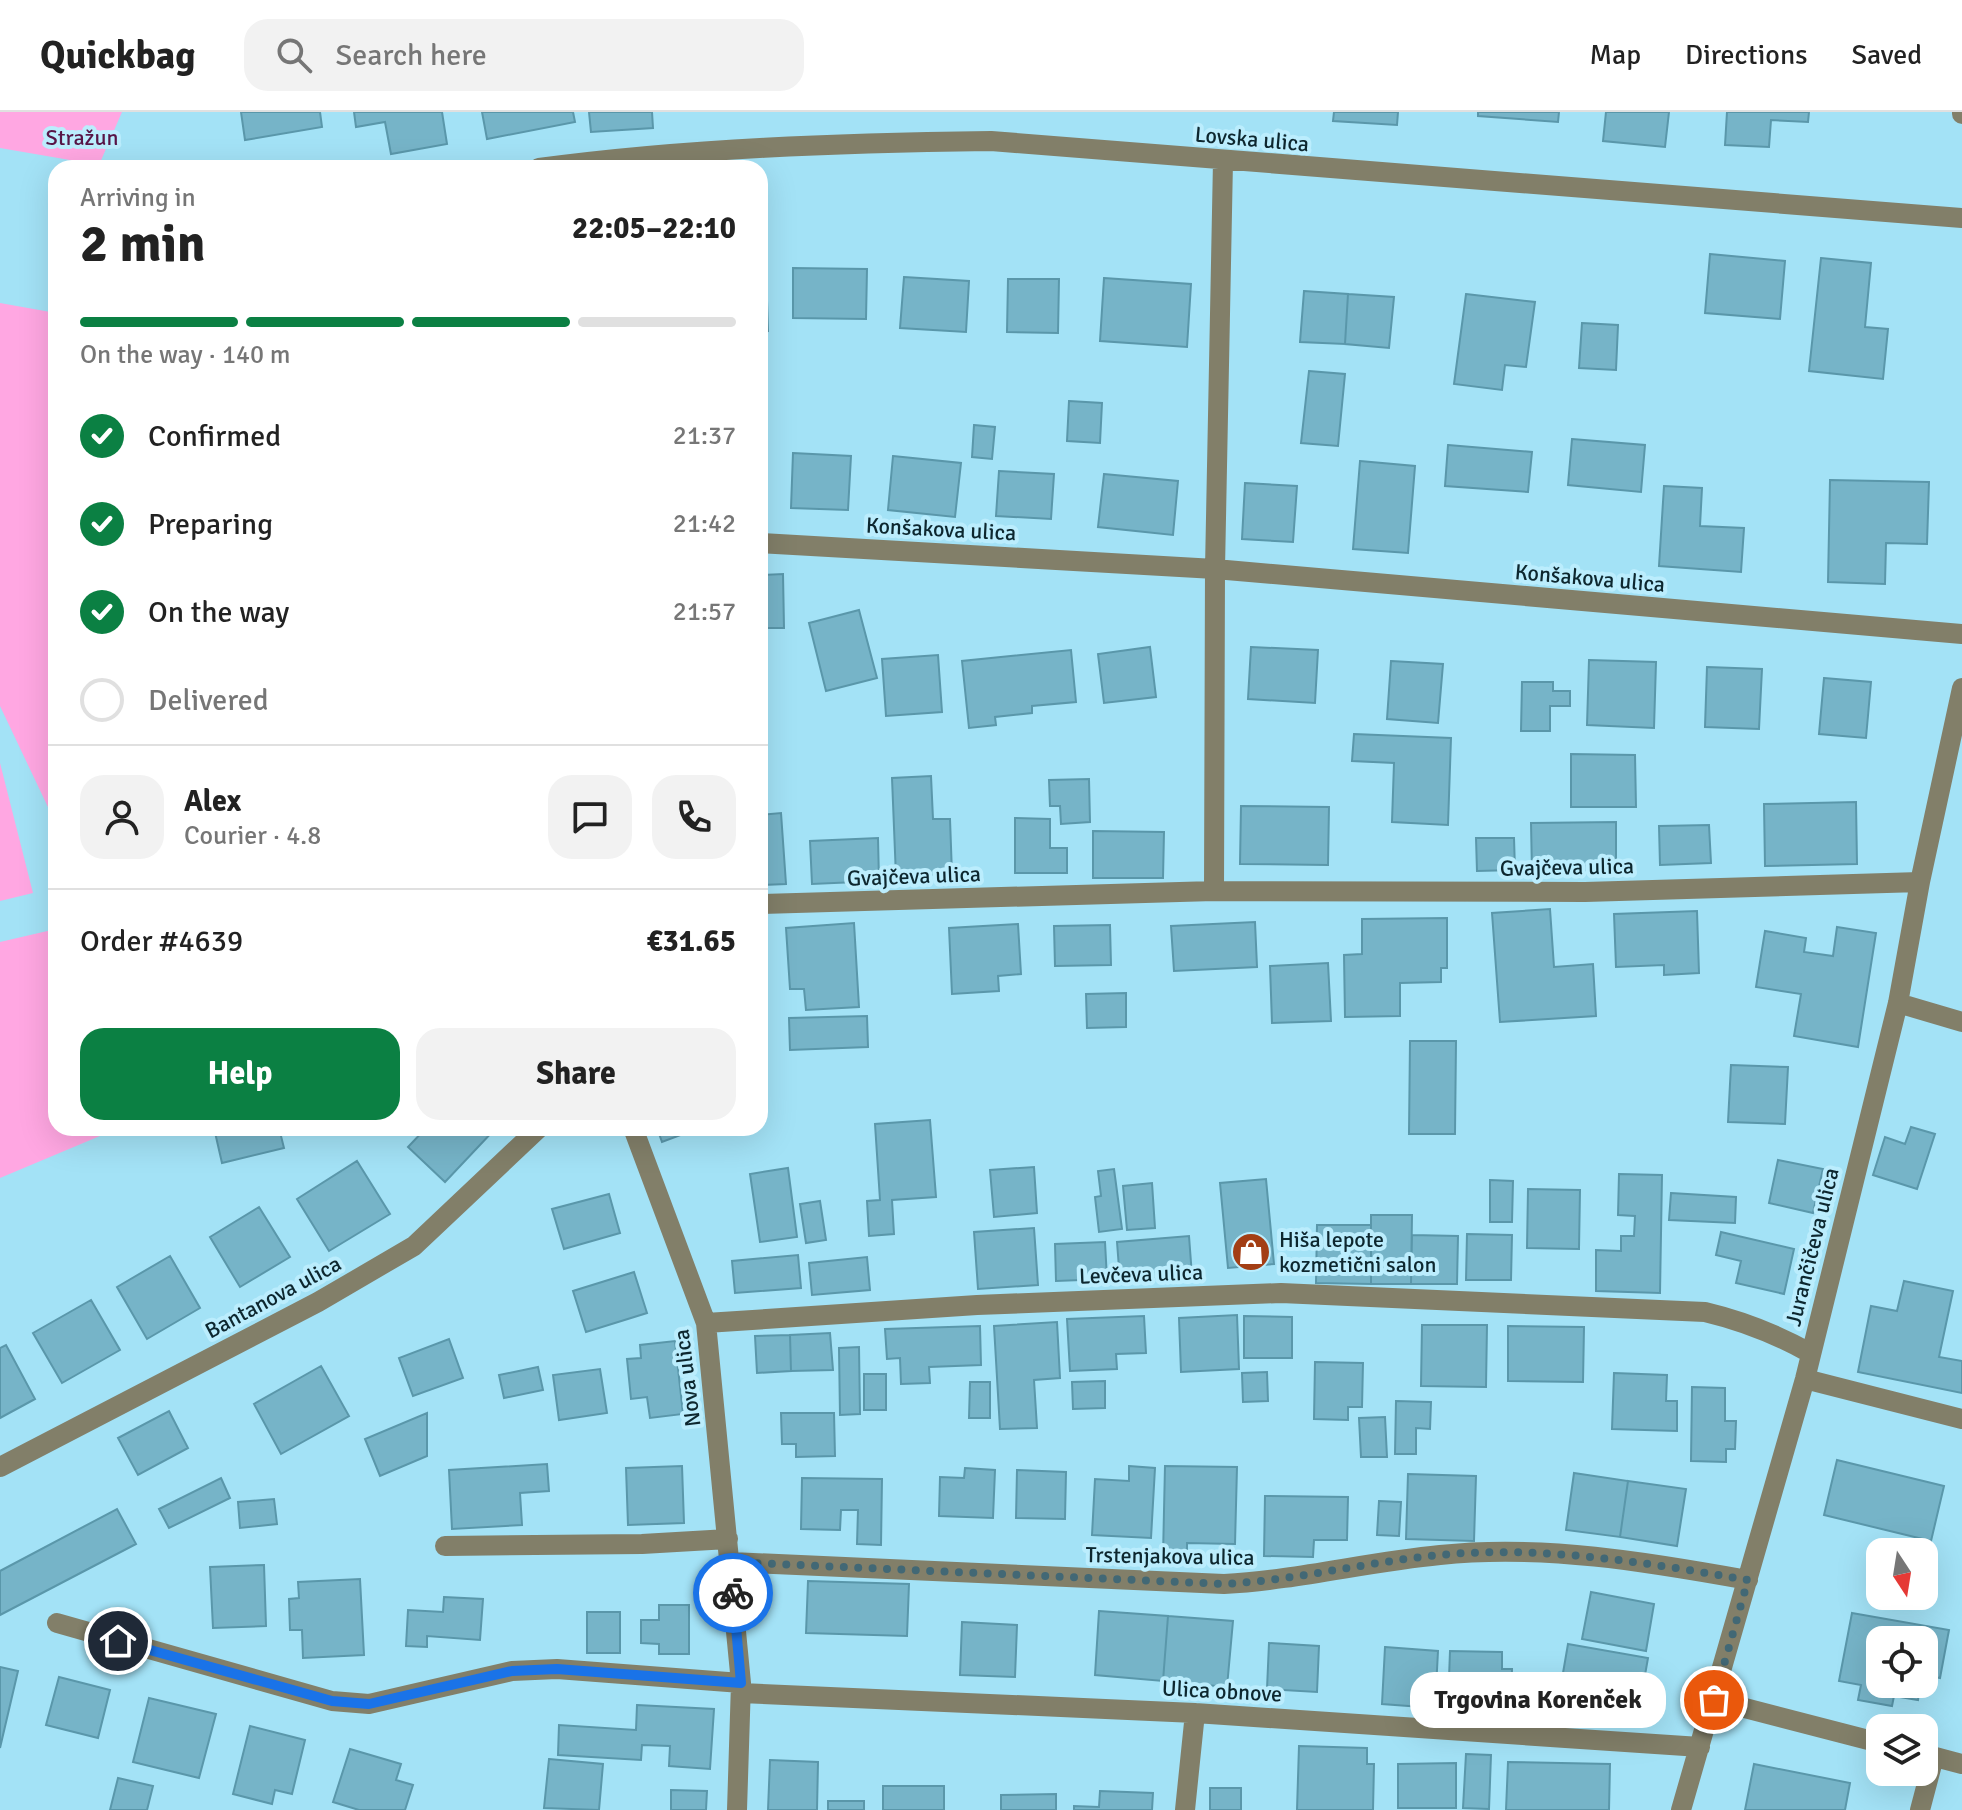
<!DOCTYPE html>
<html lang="en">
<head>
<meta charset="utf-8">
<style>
  :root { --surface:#fff; --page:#f2f2f2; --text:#222; --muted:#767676; --line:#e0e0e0; --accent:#0b8043 }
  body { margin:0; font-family:Signika,sans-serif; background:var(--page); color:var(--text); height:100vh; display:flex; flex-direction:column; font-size:30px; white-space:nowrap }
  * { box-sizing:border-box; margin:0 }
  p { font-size:26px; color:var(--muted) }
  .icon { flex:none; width:44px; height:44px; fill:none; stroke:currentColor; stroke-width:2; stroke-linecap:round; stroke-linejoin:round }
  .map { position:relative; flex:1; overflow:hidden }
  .side { position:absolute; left:48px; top:48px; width:720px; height:976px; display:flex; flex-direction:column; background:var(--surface); border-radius:24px; box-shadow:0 8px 32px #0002 }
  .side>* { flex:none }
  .needle { width:52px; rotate:168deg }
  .controls { position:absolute; left:1866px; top:1426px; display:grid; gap:16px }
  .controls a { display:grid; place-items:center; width:72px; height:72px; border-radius:16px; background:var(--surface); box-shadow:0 8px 32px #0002; font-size:40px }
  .pin { position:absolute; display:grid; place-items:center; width:68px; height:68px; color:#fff; margin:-34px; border:4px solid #fff; border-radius:50%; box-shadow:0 2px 8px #0007 }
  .courier { position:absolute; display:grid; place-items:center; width:80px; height:80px; margin:-40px; border:6px solid #1a73e8; border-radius:50%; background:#fff; color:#222; box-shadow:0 2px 10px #0007 }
  .bubble { position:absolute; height:56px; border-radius:24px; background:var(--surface); box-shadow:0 8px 32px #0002; font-size:26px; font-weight:700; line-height:56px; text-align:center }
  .overview em { font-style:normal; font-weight:700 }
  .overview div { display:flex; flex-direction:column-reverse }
  .overview { display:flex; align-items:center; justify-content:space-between; height:136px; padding:0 32px }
  h1 { font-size:52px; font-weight:700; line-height:60px }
  .bar { display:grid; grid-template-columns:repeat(4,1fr); gap:12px 8px; align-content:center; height:96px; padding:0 32px }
  .bar i { height:10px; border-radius:6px; background:var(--line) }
  .bar .current { background:var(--accent) }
  .bar p { grid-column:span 4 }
  .line { display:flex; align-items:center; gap:20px; padding:0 32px; border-top:2px solid var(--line) }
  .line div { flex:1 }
  .round { display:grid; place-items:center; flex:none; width:84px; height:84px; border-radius:24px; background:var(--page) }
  ol { padding:0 32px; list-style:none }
  li { display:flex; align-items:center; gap:24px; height:88px }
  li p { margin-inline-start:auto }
  li .icon { padding:8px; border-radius:50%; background:var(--accent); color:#fff; stroke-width:4 }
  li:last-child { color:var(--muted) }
  li i { width:44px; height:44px; border:4px solid var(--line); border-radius:50% }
  .primary-button { display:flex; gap:16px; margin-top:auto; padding:16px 32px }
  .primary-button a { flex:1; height:92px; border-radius:24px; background:var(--accent); color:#fff; font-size:32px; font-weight:700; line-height:92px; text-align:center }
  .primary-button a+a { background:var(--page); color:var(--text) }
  header { display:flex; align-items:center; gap:48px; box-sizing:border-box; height:112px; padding:0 40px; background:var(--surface); border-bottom:2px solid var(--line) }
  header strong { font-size:38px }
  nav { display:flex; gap:44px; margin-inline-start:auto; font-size:28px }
  .search { width:560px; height:72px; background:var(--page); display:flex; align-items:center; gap:20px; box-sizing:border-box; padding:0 28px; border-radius:24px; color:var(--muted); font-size:30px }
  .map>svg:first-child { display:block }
</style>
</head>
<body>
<header>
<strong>Quickbag</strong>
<div class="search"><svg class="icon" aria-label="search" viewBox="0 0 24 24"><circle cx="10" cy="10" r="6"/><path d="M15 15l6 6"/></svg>Search here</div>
<nav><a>Map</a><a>Directions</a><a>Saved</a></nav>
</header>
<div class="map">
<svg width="1962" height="1698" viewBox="0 0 1962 1698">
  <rect width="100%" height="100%" fill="#a3e2f6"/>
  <!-- green -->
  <path fill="#ffa7e2" d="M0 0H122L99 53 0 36Z
    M0 191 56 201V712L0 594Z
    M0 651 33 781 0 789Z
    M56 817V1016H119L0 1066V830Z"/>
  <!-- building -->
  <path fill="#76b4c8" stroke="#5a97aa" stroke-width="2" d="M241 0H320L322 15 245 28Z
    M354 0H442L447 32 391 42 385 10 356 15Z
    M482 0H573L575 10 487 27Z
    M589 0H652L653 16 591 20Z
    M1334 0H1398L1397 13 1333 9Z
    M1478 0H1559L1558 10 1478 4Z
    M1606 0H1669L1665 35 1603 29Z
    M1727 0H1809L1808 10 1771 8 1769 35 1725 33Z
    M1710 142 1785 149 1780 207 1705 201Z
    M1821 146 1871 151 1865 215 1888 217 1883 267 1809 259Z
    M793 156 867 157 866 207 793 206Z
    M760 158H766L768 219 760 220Z
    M904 165 969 169 966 220 900 216Z
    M1104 166 1191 172 1187 235 1100 229Z
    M1008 167H1059L1058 221 1007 220Z
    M1304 179 1348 182 1345 232 1300 230Z
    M1348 182 1394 185 1389 236 1345 232Z
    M1466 182 1535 190 1526 255 1505 253 1502 278 1454 272Z
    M1582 211 1618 213 1616 258 1579 256Z
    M1309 259 1345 262 1338 334 1301 331Z
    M1069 289 1102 291 1100 331 1067 329Z
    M974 313 995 315 992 347 972 345Z
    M1572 327 1645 333 1641 380 1568 373Z
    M1448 333 1532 340 1528 380 1445 374Z
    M760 337H767L766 396H760Z
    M793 341 851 344 848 398 791 396Z
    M893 344 961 351 955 405 888 398Z
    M1360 349 1415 354 1408 441 1353 437Z
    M999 359 1054 362 1051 407 996 404Z
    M1104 362 1178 369 1173 423 1098 415Z
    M1830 368 1929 370 1927 432 1886 431 1885 472 1828 470Z
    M1245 371 1297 374 1293 430 1242 427Z
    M1664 374 1702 376 1700 414 1744 416 1741 460 1659 454Z
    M783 462 784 516H760V463Z
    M859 498 877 566 826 579 809 511Z
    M1150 535 1156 585 1104 591 1098 542Z
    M1251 535 1318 538 1315 591 1248 587Z
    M1071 538 1076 590 1032 594V601L995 605 996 613 969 616 962 549Z
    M938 543 942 600 886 604 882 547Z
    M1589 548 1656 550 1654 616 1587 613Z
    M1391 549 1443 552 1438 611 1387 607Z
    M1707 555 1762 557 1759 617 1705 615Z
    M1824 566 1871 570 1866 626 1819 622Z
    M1522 570H1553V579H1570V594H1550V619H1521Z
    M1354 622 1451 626 1448 713 1392 710 1394 651 1352 649Z
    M1571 642 1635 643 1636 695H1571Z
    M931 664 933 707H950L952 762 896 765 892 666Z
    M1089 667 1090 710 1061 712 1060 694H1050L1049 668Z
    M1856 690 1857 752 1765 754 1764 692Z
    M1241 694 1329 695 1328 753 1240 752Z
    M781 701 786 772 760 773V703Z
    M1015 706 1050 707V736H1067V761H1015Z
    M1616 710V758L1532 760 1531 711Z
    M1709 713 1711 751 1660 753 1659 714Z
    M1093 719 1164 720 1163 766H1093Z
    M878 726 879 769 812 772 810 729Z
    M1476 726H1514L1515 758 1477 759Z
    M1550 797 1554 855 1593 852 1596 904 1500 910 1492 801Z
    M1697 799 1699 861 1664 863V853L1616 855 1614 802Z
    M1447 806V856H1441V870L1400 871V904L1345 905 1344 843 1362 842V807Z
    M1255 810 1257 855 1174 859 1171 814Z
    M854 811 859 895 806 898 804 877H790L786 816Z
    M1018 812 1021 862 998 864 999 879 952 882 949 816Z
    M1110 813 1111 853 1055 854 1054 814Z
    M760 814H763L766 867H760Z
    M1837 815 1876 821 1858 935 1794 924 1801 882 1756 875 1765 819 1806 826 1804 840 1833 844Z
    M1328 851 1331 909 1272 911 1270 854Z
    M1126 881V915L1087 916 1086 882Z
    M867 904 868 935 790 938 789 906Z
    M1410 929H1456L1455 1022H1409Z
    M1731 953 1788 955 1785 1012 1728 1010Z
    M930 1008 936 1085 892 1088 894 1122 869 1124 867 1089 880 1088 875 1012Z
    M1911 1015 1935 1022 1917 1077 1873 1063 1885 1025 1905 1032Z
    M214 1016H279L284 1036 222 1051Z
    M426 1016H496L445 1070 408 1035Z
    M657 1016H699L662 1030Z
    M1778 1048 1823 1057 1813 1101 1769 1091Z
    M357 1049 390 1102 329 1139 297 1087Z
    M1034 1055 1037 1101 994 1105 990 1058Z
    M788 1056 797 1125 760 1130 750 1062Z
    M1114 1057 1122 1117 1099 1120 1095 1085 1101 1084 1098 1059Z
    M1619 1062 1662 1063 1660 1181 1596 1179V1138L1621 1139V1124H1634L1635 1104 1618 1103Z
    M1266 1067 1274 1152 1228 1156 1220 1071Z
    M1490 1068 1513 1069 1512 1110H1490Z
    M1152 1071 1155 1116 1127 1118 1123 1074Z
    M1528 1077 1580 1078 1579 1137 1527 1136Z
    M1671 1081 1736 1085 1735 1111 1669 1108Z
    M609 1082 620 1121 564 1137 552 1097Z
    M820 1089 826 1128 806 1131 800 1092Z
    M259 1095 290 1145 240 1175 210 1125Z
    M1371 1103H1412L1411 1172H1371Z
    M1317 1113H1371V1172L1316 1171Z
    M1034 1116 1038 1173 978 1177 974 1120Z
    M1721 1120 1794 1137 1784 1182 1736 1171 1741 1149 1716 1143Z
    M1467 1122 1512 1123 1511 1168H1466Z
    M1412 1123 1458 1124 1457 1172H1411Z
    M1189 1124 1192 1164 1120 1169 1117 1130Z
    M1105 1130 1107 1167 1056 1169 1055 1132Z
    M798 1143 801 1176 735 1181 732 1149Z
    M170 1144 200 1196 147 1227 117 1175Z
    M867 1145 870 1178 812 1183 809 1151Z
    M634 1160 647 1201 586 1220 573 1179Z
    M1904 1169 1953 1179 1939 1245 1962 1249V1281L1858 1260 1871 1194 1897 1199Z
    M91 1188 120 1238 62 1271 33 1221Z
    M1237 1203 1239 1257 1181 1260 1179 1206Z
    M1144 1204 1146 1241 1116 1242 1117 1257 1070 1259 1067 1207Z
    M1244 1204 1292 1205V1246H1244Z
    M1057 1210 1060 1266 1034 1268 1037 1316 1000 1317 994 1214Z
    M1422 1213H1487L1486 1275 1421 1274Z
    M980 1214 981 1253 929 1255 930 1271 901 1272 900 1246 887 1247 885 1217Z
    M1508 1214 1584 1215 1583 1270 1508 1269Z
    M830 1221 833 1258 791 1259 790 1223Z
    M790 1223 791 1259 757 1261 755 1224Z
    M449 1227 463 1266 413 1284 399 1246Z
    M675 1229 683 1302 650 1306 647 1285 631 1287 627 1247 641 1246 640 1233Z
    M6 1233 35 1287 0 1306V1236Z
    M859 1235 860 1302 840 1303 839 1236Z
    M1315 1250 1363 1251 1362 1295H1348V1308L1314 1307Z
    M321 1254 349 1304 281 1342 254 1292Z
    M538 1255 543 1278 504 1286 499 1263Z
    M600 1257 607 1301 559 1308 553 1263Z
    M1267 1260 1268 1289 1243 1290 1242 1261Z
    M1614 1261 1667 1263 1666 1289H1677V1319L1612 1317Z
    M864 1262H886V1298H864Z
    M1105 1269V1296L1073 1297 1072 1270Z
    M970 1270H990V1306H969Z
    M1692 1275 1725 1276V1309H1736L1735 1337H1726V1350L1691 1349Z
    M1396 1289 1431 1290 1430 1317 1416 1316V1342H1395Z
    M169 1299 188 1336 138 1363 118 1326Z
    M427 1301V1344L380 1364 365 1327Z
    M781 1301H834L835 1344 796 1345V1332H782Z
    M1385 1305 1387 1345H1361L1359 1306Z
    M1837 1348 1944 1374 1931 1429 1824 1403Z
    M547 1352 549 1379 520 1381 522 1413 452 1417 449 1358Z
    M682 1354 684 1411 628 1413 626 1356Z
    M1129 1354 1155 1356 1151 1426 1092 1423 1095 1367 1129 1369Z
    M1165 1354 1237 1355 1235 1432 1187 1431V1445L1163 1444Z
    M965 1356 995 1358 993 1406 939 1404 940 1365 964 1366Z
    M1017 1358 1066 1360 1065 1407 1016 1406Z
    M1574 1361 1628 1369 1620 1425 1566 1418Z
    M1408 1362 1476 1364 1474 1429 1406 1427Z
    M221 1366 230 1386 169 1416 159 1397Z
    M802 1366 882 1367 881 1433 857 1432 858 1398H841L840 1418 801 1417Z
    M1628 1369 1686 1377 1677 1434 1620 1425Z
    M1265 1384 1348 1385 1347 1428H1314L1313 1445 1264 1444Z
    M274 1387 277 1412 240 1416 238 1390Z
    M1379 1389 1401 1390 1399 1424 1377 1423Z
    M117 1397 136 1432 0 1503V1459Z
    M264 1453 266 1514 213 1516 210 1455Z
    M360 1467 364 1543 303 1546 302 1518H290L289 1487 299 1486 298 1470Z
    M808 1469 909 1472 907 1524 806 1521Z
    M1591 1480 1654 1492 1646 1539 1582 1527Z
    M444 1485 483 1487 480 1528 427 1524V1535L406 1534 408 1498 443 1500Z
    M659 1493H689V1542H659V1532L641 1531V1508H659Z
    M1099 1499 1168 1504 1163 1569 1095 1563Z
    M587 1500H620V1541H587Z
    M1852 1501 1949 1518 1940 1566 1924 1563V1528H1880V1572H1920L1918 1588 1894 1584 1892 1594 1858 1588 1861 1573 1839 1569Z
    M1168 1504 1233 1509 1227 1575 1163 1569Z
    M962 1510 1017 1513 1015 1565 960 1563Z
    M1269 1531 1319 1534 1317 1580 1267 1577Z
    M1568 1532 1648 1546 1639 1597 1611 1592 1610 1599 1558 1590Z
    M1385 1535 1438 1539 1435 1596 1382 1592Z
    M1450 1539 1502 1540V1557H1512L1511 1596 1448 1594Z
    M0 1555 18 1559 0 1636Z
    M59 1565 110 1578 98 1626 46 1613Z
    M149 1586 216 1602 199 1666 133 1650Z
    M637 1593 714 1597 710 1657 669 1654 670 1634 642 1633 641 1648 558 1643 559 1613 636 1618Z
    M250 1614 305 1628 292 1682 275 1678 272 1692 233 1682Z
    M1299 1634 1367 1636V1652H1374L1373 1698H1297Z
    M350 1637 401 1652 396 1668 413 1673 405 1698H359L333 1690Z
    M1466 1642 1491 1643 1489 1697 1463 1696Z
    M549 1647 603 1652 599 1698 544 1696Z
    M770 1648 818 1650 817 1698H768Z
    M1508 1650 1610 1652 1609 1698H1506Z
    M1456 1651V1696H1398V1652Z
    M1754 1652 1850 1671 1845 1698H1745Z
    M118 1666 153 1674 147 1698H110Z
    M883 1674H944V1698H883Z
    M1210 1676H1241V1698H1210Z
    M671 1678 707 1679 706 1698H671Z
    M1100 1679 1153 1681 1152 1698H1074V1694L1099 1695Z
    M1056 1682V1698H1001V1683Z
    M828 1689H864V1698H828Z"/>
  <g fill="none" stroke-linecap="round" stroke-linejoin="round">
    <!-- minor -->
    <path stroke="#827f69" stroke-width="20" d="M1962 0V2
      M539 56C689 36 840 31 991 29L1962 106
      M760 431 1215 457 1962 522
      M1214 779 1215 457 1223 49
      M760 792 1214 779 1585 780 1920 770
      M1898 891 1962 910
      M633 1016 706 1211 741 1571 737 1698
      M706 1211 977 1193 1281 1181 1705 1200C1743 1209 1776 1222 1810 1241
      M1805 1267 1962 1307
      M0 1355 318 1190 414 1134 539 1016
      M445 1434 642 1432 728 1427
      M731 1450 1224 1472C1297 1468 1367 1450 1440 1443 1542 1432 1648 1450 1748 1468
      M57 1511 332 1589 369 1592 512 1559 557 1557 741 1571
      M741 1581 1195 1601 1700 1635
      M1714 1588 1880 1631
      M1924 1642 1962 1652
      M1185 1698 1195 1601
      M1681 1698 1805 1267 1898 891 1920 770 1962 576
      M1920 1698 1934 1645"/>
  </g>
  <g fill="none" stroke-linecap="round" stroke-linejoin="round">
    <!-- done -->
    <path stroke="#426875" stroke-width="8" stroke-dasharray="0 14.4" d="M733 1481 731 1450 1224 1472C1297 1468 1367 1450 1440 1443 1542 1433 1648 1451 1748 1468L1714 1588"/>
    <!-- route -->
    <path stroke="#1a73e8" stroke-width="10" d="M118 1529 332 1589 369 1592 512 1559 534 1558 557 1557 741 1571 733 1481"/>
  </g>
  <!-- icons -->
  <defs>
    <g id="shop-disc" transform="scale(2)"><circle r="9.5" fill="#a33e14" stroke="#bbedfd"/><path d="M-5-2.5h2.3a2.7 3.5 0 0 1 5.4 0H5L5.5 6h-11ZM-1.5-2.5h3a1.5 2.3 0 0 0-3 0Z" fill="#fff"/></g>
  </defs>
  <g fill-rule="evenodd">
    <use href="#shop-disc" x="1251" y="1140"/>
  </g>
  <g text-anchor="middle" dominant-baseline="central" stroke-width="8" stroke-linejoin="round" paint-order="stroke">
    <!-- park labels -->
    <g font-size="22" fill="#581547" stroke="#bbedfd">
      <text x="82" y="25">Stražun</text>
    </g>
    <!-- street labels -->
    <g font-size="22" fill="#0d272f" stroke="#bbedfd">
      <text transform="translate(1252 27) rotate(5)">Lovska ulica</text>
      <text transform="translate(941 417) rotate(3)">Konšakova ulica</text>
      <text transform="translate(1590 466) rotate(5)">Konšakova ulica</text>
      <text transform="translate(1567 755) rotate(-1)">Gvajčeva ulica</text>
      <text transform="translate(914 764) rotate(-2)">Gvajčeva ulica</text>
      <text transform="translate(1812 1135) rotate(-76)">Jurančičeva ulica</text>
      <text transform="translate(1141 1162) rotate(-2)">Levčeva ulica</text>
      <text transform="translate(273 1185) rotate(-28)">Bantanova ulica</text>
      <text transform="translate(687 1266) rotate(-97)">Nova ulica</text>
      <text transform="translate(1170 1444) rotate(1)">Trstenjakova ulica</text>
      <text transform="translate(1222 1579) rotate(3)">Ulica obnove</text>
    </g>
    <!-- poi labels -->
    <g font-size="22" fill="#0d272f" stroke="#bbedfd" text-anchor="start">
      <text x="1279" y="1127">Hiša lepote<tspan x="1279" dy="25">kozmetični salon</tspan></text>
    </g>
  </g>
</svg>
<div class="controls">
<a><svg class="needle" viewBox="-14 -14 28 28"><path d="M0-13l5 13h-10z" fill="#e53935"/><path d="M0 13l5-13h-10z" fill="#767676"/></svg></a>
<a><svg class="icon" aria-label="locate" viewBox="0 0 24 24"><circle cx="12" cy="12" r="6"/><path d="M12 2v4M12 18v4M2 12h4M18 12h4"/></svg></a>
<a><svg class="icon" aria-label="layers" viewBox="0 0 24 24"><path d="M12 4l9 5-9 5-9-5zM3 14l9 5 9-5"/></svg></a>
</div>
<div class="pin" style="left:1714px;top:1588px;background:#ea580c"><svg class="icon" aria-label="bag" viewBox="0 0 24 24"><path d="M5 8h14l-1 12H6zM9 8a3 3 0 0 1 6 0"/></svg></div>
<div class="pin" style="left:118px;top:1529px;background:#1f2937"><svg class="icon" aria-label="home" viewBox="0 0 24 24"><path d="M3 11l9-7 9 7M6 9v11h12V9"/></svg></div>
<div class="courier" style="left:733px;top:1481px"><svg class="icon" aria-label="bike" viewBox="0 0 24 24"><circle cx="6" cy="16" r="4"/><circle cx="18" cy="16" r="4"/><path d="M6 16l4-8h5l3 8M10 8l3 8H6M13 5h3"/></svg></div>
<div class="bubble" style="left:1410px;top:1560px;width:256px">Trgovina Korenček</div>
<section class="side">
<div class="overview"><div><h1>2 min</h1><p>Arriving in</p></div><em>22:05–22:10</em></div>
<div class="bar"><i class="current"></i><i class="current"></i><i class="current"></i><i></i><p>On the way · 140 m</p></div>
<ol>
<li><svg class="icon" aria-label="check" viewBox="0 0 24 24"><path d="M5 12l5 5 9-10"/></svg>Confirmed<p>21:37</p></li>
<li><svg class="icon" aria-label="check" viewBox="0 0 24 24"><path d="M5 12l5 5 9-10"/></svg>Preparing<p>21:42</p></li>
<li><svg class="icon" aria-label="check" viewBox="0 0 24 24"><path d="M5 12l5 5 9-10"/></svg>On the way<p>21:57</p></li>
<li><i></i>Delivered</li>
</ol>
<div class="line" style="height:144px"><a class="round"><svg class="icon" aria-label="person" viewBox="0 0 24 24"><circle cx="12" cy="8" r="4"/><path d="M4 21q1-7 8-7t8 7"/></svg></a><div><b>Alex</b><p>Courier · 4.8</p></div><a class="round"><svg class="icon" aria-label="chat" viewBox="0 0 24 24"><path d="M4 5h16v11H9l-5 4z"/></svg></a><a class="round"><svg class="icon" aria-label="phone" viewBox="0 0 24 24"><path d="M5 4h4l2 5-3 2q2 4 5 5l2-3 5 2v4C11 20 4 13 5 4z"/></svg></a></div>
<div class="line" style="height:104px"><div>Order #4639</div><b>€31.65</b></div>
<div class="primary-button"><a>Help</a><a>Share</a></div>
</section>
</div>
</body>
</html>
